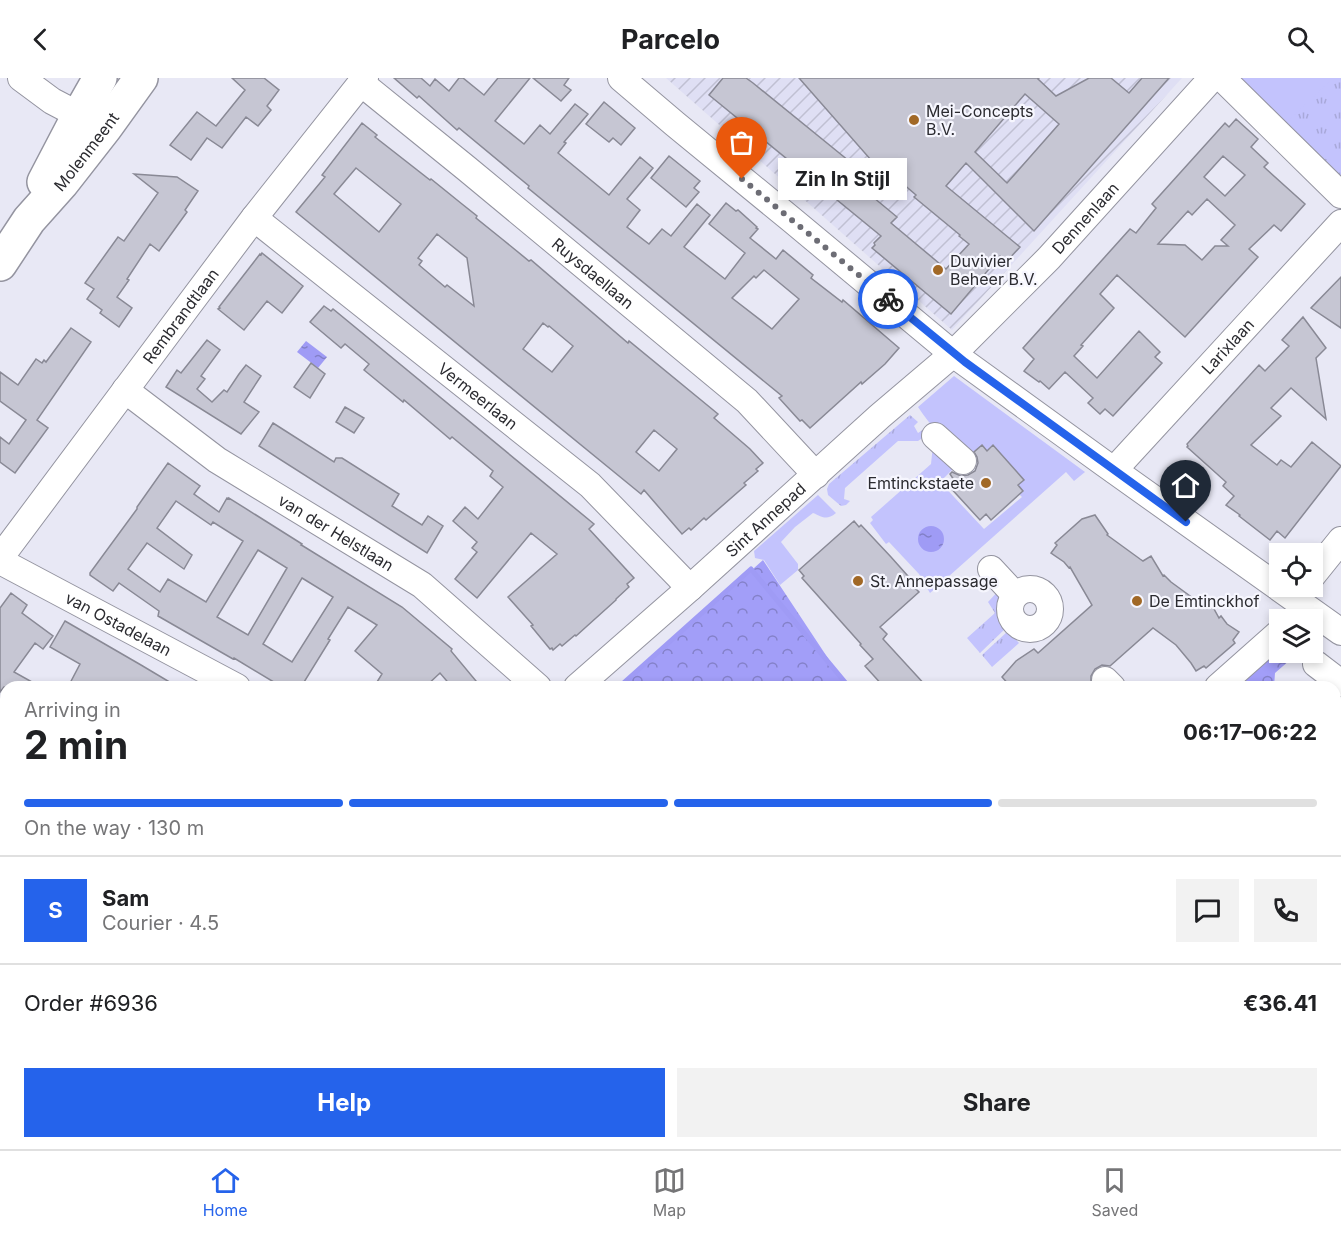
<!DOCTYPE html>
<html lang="en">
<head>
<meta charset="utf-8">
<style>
  :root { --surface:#fff; --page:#f2f2f2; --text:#202124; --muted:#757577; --line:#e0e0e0; --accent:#2563eb }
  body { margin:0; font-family:Inter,sans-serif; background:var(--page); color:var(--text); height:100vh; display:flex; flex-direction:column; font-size:22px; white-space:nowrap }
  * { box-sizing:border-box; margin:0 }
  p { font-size:20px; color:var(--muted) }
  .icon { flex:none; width:33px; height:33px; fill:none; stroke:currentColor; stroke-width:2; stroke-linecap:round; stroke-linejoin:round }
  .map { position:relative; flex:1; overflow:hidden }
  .drawer { position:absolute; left:0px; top:603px; width:1341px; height:468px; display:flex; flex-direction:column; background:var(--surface); border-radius:18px 18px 0 0; box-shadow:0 3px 9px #0003 }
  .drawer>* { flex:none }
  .controls { position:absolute; left:1269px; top:465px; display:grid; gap:12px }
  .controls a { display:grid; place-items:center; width:54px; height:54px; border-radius:0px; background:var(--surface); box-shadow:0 3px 9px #0003; font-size:30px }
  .pin { position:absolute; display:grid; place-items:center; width:51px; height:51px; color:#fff; margin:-62px -26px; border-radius:50% 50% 50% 0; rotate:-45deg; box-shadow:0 0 6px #0007 }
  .pin .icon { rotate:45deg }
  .courier { position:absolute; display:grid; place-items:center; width:60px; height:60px; margin:-30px; border:4px solid #2563eb; border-radius:50%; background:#fff; color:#222; box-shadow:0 2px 8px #0007 }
  .bubble { position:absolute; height:42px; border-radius:0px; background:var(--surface); box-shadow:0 3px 9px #0003; font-size:20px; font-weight:700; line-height:42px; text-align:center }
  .summary em { font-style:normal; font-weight:700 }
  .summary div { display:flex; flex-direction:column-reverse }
  .summary { display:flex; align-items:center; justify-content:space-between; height:102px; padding:0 24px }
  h1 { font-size:39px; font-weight:700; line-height:45px }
  .bar { display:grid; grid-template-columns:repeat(4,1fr); gap:9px 6px; align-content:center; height:72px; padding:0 24px }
  .bar i { height:8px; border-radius:4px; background:var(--line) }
  .bar .selected { background:var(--accent) }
  .bar p { grid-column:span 4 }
  .line { display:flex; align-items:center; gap:15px; padding:0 24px; border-top:2px solid var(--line) }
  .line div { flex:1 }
  .round { display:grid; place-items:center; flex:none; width:63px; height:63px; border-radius:0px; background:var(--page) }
  .primary-button { display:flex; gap:12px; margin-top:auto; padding:12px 24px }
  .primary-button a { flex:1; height:69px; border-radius:0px; background:var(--accent); color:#fff; font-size:24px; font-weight:700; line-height:69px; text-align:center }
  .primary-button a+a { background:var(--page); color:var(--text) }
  header { display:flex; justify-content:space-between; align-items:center; height:78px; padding:0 24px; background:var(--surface); font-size:27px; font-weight:700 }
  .tab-bar { display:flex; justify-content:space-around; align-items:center; height:84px; border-top:2px solid var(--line); background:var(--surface); font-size:16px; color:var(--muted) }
  .tab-bar a { display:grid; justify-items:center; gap:3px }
  .tab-bar .selected { color:var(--accent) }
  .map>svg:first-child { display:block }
</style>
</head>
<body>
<header><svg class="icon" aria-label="back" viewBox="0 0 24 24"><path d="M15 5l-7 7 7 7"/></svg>Parcelo<svg class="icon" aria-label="search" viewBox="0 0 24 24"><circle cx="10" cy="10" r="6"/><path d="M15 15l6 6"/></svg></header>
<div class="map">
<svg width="1341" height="1071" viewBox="0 0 1341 1071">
  <defs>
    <pattern id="industrial-furrows" width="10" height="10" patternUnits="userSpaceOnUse" patternTransform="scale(1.5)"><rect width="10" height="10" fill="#dfdff4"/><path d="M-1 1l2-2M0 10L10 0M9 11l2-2" fill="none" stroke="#c0c0d2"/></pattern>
    <pattern id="grass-tufts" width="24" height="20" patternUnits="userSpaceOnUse" patternTransform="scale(1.5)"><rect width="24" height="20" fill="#c3c3fd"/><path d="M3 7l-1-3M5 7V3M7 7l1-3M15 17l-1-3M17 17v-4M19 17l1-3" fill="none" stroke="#a8a8d9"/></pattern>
    <pattern id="forest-crowns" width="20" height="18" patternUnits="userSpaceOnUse" patternTransform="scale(1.5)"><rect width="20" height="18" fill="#a29ef8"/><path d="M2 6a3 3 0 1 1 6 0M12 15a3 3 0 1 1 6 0" fill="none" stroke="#8481c9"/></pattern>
    <pattern id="water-ripples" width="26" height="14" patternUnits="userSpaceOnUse" patternTransform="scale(1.5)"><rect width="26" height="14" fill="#9f9bf5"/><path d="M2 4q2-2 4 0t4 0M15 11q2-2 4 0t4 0" fill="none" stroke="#827fc7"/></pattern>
  </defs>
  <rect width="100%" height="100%" fill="#e8e8f5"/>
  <!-- built -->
  <path fill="#dfdff4" d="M1335 650 1341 660V758L1335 766Z"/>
  <!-- industrial -->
  <path fill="url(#industrial-furrows)" d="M666 0H1182L952 252Z"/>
  <!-- grass -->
  <path fill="url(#grass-tufts)" d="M1231 0H1341V106Z
    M910 337 918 344 914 348 918 355 924 351 925 354 924 359 918 363H898L845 410 844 421 850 423 846 427 841 428 828 417 827 411 829 406Z
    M1001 510 1008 519C1001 533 1002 536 1006 550L980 575 967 560 995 535 988 524Z
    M1008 553 1019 565 992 589 982 577Z
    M477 1065H572L570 1071H481Z
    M812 1065H981L987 1071H817Z"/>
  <!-- forest -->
  <path fill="url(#forest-crowns)" d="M763 482 847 609H621Z
    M1279 568 1280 574 1298 575 1275 595 1274 609H1234Z
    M119 1065H353L350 1071H208L199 1069 194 1071H113Z
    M572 1065H812L817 1071H570Z"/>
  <!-- green -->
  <path fill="#c3c3fd" d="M1240 0H1333L1286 45Z
    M954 298 1085 394 1074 403 1066 394 930 515 919 496 889 464 886 466 870 445 873 442 871 439 931 386 933 367 957 387 940 404 984 451 1022 419 1019 416 1018 407 1024 402 993 368 987 373 982 368 965 382C947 365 931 349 918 329Z
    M818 417 836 435C826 443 823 439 813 435L795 449 781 464 798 486V492L780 507 764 482 755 480 754 473Z"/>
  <!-- water -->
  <path fill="url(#water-ripples)" d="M306 263 327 279 318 290 297 274Z
    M918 461a13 13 0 1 1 26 0a13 13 0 1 1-26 0Z"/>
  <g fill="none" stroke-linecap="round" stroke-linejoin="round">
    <!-- stream -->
    <path stroke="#9f9bf5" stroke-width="5" d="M619 609 751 491 849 609
      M113 1071 119 1065"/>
  </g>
  <!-- building -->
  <path fill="#c6c6d3" stroke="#898995" stroke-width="1.5" fill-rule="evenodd" d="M232 0H264L279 12 267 28 271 32 258 48 246 39 222 70 207 60 191 82 170 67 197 34 216 48 245 12Z
    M394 0H421L430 8 435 1 449 13 459 0H463L484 17 498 0H530L495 43 524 66 540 47 550 56 575 26 588 36 564 64 566 65 558 75 609 117 640 79 653 90 627 121 640 132 627 149 649 166 662 151 671 158 697 126 710 137 684 169 725 201 745 175 709 146 726 125 736 133 738 132 757 149 756 150 758 151 750 160 776 181 783 172 813 197 811 200 842 224 843 222 899 270 885 286 862 306 861 304 810 350 802 342 800 343 779 320 782 318 528 110 529 108 512 94 459 50 457 52 419 18 417 20ZM764 192 799 221 772 251 732 220 754 198 756 200Z
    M533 0H569L564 7 571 12 561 23Z
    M723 0H746L753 5 870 100 862 110 897 139 891 145 946 191 969 166 959 158 960 157 914 119 916 117 881 87 878 90 799 0H1039L1038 1 1056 18 1089 0H1111L1129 15 1142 0H1169L1034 153 966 85 946 108 1020 169 1006 184 1000 178 951 236 872 170 875 167 874 165 881 158 709 17ZM1025 16 1059 46 1007 105 975 74Z
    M604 24 635 50 621 67 613 60 609 64 586 46Z
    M1236 41 1258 61 1251 69 1268 85 1264 89 1305 126 1281 153 1274 147 1249 171 1258 179 1185 259 1117 197 1100 216 1114 230 1081 267 1083 268 1074 278 1097 300 1139 253 1160 274 1155 279 1162 285 1113 338 1105 331 1100 336 1088 325 1093 320 1065 294 1049 311 1040 303 1039 304 1024 293 1034 281 1023 270 1130 151 1136 155 1156 130 1152 126 1225 45 1229 49ZM1223 78 1245 97 1225 118 1204 99ZM1207 121 1235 147 1221 162 1228 168H1215L1202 182 1185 167 1158 166 1188 133 1192 137Z
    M362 45 377 57 375 59 430 102 431 101 462 126 477 138 476 140 502 161 529 183 531 182 628 265 629 263 718 336 714 340 750 371 763 385 756 391 758 393 744 405 746 407 706 442 704 440 691 452 689 450 682 456 644 412 641 416 296 134 325 99 322 97ZM356 90 401 126 379 154 334 116ZM437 156 467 180 474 228 447 207 445 209 419 187 422 183 418 180ZM543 245 548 249 549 248 573 268 552 294 523 271ZM654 352 677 371 659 393 636 374Z
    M669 78 700 103 694 110 699 114 686 129 651 100Z
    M134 96 177 99 198 113 185 132 187 134 159 173 150 166 127 201 129 202 117 219 132 230 119 249 100 235 102 232 87 221 94 211 85 205 118 159 124 163 158 115Z
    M262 175 303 208 282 235 267 223 244 252 218 231 220 230 219 229 260 176 261 177Z
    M1341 199V250L1311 230Z
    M324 228 331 233 333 231 594 446 589 451 634 500 627 506 629 509 616 521V522L576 558 575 557 562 568 560 566 553 572 552 570 550 571 531 548 533 547 508 519 557 476 531 455 477 520 455 501 477 474 472 470 477 464 453 443 465 429 478 441 503 409 490 398 493 393 452 359 450 361 404 322 403 324 364 292 369 286 345 266 341 270 310 244Z
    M1303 239 1326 270 1316 280 1326 341 1291 310 1271 330 1281 338 1251 367 1277 387 1281 382 1291 389 1312 364 1341 388 1285 460 1277 453 1270 462 1239 438 1240 437 1226 427 1234 418 1223 408 1226 404 1187 369 1188 368 1187 366 1259 287 1265 293 1289 268 1282 262Z
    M71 250 91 264 37 342 48 350 15 395 0 384V359L9 366 26 342 0 323V294L18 307 36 281 42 285 44 282 46 284Z
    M207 262 220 272 201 298 205 301 197 311 212 324 224 312 227 314 239 296 246 287 261 298 244 324 259 334 241 356 166 309 177 292 181 295Z
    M311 285 325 296 310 320 294 309Z
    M345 329 364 340 354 355 336 344Z
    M273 345 334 384 336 380H342L399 416 392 428 422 447 428 438 443 448 427 475 259 368Z
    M982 367 987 373 993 367 1024 402 1018 407 1023 413 991 442 986 436 980 442 948 407 954 402 950 396 952 394 961 398 968 397 975 393 978 385 977 379 974 374Z
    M168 385 200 408 194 416 219 434 227 420 229 421V420L302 466 301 467 303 468 402 529 452 571 451 573 481 609H452L440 595 425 609H386L377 604 382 596 355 573 377 547 348 529 328 561 330 562 301 609H282L234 580 233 581 158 538 159 533 119 505 113 513 90 497V495L137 431V429ZM176 423 211 447 213 444 243 463 206 524 168 501 160 514 128 491 147 465 184 491 192 477 157 450ZM258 472 287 490 248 557 217 539ZM302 500 333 519 292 584 263 566Z
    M1095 437 1108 456 1107 457 1140 481 1143 483 1151 478 1163 498 1164 497 1171 504 1197 523 1208 520 1219 540 1221 538 1227 546 1239 554 1233 562 1235 565 1206 590 1204 588 1196 593 1191 585 1176 567 1153 550 1110 588 1102 587 1095 591 1091 598V606L1087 609H1011L1002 599 1016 583 1034 571 1038 575 1092 527 1070 489 1069 490 1064 484 1051 475 1057 467 1055 465 1082 441Z
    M854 443 859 449 861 447 891 479 915 506 913 508 919 514 880 549 887 556 883 561 927 609H884L865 588 873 581 860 567 861 566 802 500 804 498 799 492Z
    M11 515 27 527 22 535 53 558 43 571 35 565 14 594 41 609H4L0 614V530Z
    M65 543 141 587 178 609H68L80 586 50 569Z"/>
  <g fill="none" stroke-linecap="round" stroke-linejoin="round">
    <!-- minor casing -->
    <g stroke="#9494a0" stroke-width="28">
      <g id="minor">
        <path d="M21 0 52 23 94 45"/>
        <path d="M621 0 675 46 792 142 953 276 1105 386 1341 554"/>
        <path d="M1222 0 1341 117"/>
        <path id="s1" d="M361 5 466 90 747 323 816 397"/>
        <path id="s2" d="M254 140 590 407 690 510"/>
        <path id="s3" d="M125 312 217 382 422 507 538 609"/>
        <path d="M935 358 963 383"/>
        <path id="s4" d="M1114 392 1341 145"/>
        <path id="s5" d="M0 480 188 228 254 140 365 0"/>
        <path id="s6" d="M0 483 237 609"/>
        <path d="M991 491 1015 517"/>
        <path d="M1312 498 1341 462"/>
        <circle cx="1030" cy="531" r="20"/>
        <path d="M1316 586 1341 605"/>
        <path d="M1105 602 1112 609"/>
        <path id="s7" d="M577 609 690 510 880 338 953 276 1049 180 1212 0"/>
        <path d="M1218 609 1280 554"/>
        <path d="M0 690 6 693"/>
        <path d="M1335 792 1341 785"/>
        <path d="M0 893 6 896"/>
        <path d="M1335 1016 1341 1021"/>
        <path d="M66 1071 73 1065"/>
        <path d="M1126 1071 1128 1065"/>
      </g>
    </g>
    <!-- major casing -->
    <g stroke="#9494a0" stroke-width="36">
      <g id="major">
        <path d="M44 104 79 37 100 0"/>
        <path id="s8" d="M0 186 29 142 62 105 105 50 141 0"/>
      </g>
    </g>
    <!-- minor -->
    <use href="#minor" stroke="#fff" stroke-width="26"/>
    <!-- major -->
    <use href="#major" stroke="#fff" stroke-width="33"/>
  </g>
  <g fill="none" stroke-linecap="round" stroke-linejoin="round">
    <!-- done -->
    <path stroke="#6d6d75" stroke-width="6" stroke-dasharray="0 10.8" d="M742 101 888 221"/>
    <!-- route -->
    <path stroke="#2563eb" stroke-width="8" d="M888 221 965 284 1186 444"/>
  </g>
  <!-- markers -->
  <g fill="#a16826" stroke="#f6f6fe" stroke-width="2">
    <circle cx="914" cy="42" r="6"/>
    <circle cx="938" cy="192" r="6"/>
    <circle cx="986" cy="405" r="6"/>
    <circle cx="858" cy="503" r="6"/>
    <circle cx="1137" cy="523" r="6"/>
  </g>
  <g text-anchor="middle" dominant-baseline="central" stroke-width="4.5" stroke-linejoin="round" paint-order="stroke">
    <!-- poi labels -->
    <g font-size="16" fill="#2b2b30" stroke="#f6f6fe" text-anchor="start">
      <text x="926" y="33">Mei-Concepts<tspan x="926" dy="18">B.V.</tspan></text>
      <text x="950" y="183">Duvivier<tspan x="950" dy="18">Beheer B.V.</tspan></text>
      <text x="974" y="405" text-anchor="end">Emtinckstaete</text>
      <text x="870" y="503">St. Annepassage</text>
      <text x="1149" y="523">De Emtinckhof</text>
    </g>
    <!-- street labels -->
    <g font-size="16" fill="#2b2b30" stroke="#f6f6fe">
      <text stroke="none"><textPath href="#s8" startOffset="142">Molenmeent</textPath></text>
      <text stroke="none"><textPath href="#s7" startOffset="692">Dennenlaan</textPath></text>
      <text stroke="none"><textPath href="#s1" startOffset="300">Ruysdaellaan</textPath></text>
      <text stroke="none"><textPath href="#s5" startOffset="302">Rembrandtlaan</textPath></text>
      <text stroke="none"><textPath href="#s4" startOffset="168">Larixlaan</textPath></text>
      <text stroke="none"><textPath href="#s2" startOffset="286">Vermeerlaan</textPath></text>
      <text stroke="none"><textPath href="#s7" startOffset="252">Sint Annepad</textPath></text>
      <text stroke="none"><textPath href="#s3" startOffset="255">van der Helstlaan</textPath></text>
      <text stroke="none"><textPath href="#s6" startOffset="134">van Ostadelaan</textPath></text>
    </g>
  </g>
</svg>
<div class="controls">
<a><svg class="icon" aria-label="locate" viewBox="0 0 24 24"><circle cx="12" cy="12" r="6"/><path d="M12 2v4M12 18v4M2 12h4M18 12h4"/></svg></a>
<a><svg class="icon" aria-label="layers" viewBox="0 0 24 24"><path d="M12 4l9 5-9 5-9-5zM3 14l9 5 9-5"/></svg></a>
</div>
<div class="pin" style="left:742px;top:101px;background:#ea580c"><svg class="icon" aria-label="bag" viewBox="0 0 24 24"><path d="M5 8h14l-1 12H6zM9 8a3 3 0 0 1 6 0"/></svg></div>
<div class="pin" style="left:1186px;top:444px;background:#1f2937"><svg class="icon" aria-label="home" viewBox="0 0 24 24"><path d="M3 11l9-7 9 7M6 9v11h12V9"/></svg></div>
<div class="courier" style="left:888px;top:221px"><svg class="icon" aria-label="bike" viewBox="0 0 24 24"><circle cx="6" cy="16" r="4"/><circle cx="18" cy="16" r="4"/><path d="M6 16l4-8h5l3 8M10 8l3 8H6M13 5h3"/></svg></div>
<div class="bubble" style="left:778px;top:80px;width:129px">Zin In Stijl</div>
<section class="drawer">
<div class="summary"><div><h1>2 min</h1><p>Arriving in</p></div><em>06:17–06:22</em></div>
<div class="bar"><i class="selected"></i><i class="selected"></i><i class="selected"></i><i></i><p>On the way · 130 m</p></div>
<div class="line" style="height:108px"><b class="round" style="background:var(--accent);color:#fff">S</b><div><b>Sam</b><p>Courier · 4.5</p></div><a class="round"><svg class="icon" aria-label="chat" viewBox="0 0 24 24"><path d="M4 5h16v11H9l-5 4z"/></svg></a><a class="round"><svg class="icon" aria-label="phone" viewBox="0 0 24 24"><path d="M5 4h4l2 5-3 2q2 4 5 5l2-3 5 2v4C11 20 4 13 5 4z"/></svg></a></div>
<div class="line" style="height:78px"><div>Order #6936</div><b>€36.41</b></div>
<div class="primary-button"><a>Help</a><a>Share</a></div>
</section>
</div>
<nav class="tab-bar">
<a class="selected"><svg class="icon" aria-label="home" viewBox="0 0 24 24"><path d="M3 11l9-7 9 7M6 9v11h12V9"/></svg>Home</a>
<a><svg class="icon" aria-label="map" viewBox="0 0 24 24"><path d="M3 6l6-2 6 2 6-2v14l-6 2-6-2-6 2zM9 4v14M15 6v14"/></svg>Map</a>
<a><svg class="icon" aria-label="saved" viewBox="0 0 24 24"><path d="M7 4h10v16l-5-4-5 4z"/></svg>Saved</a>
</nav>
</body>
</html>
